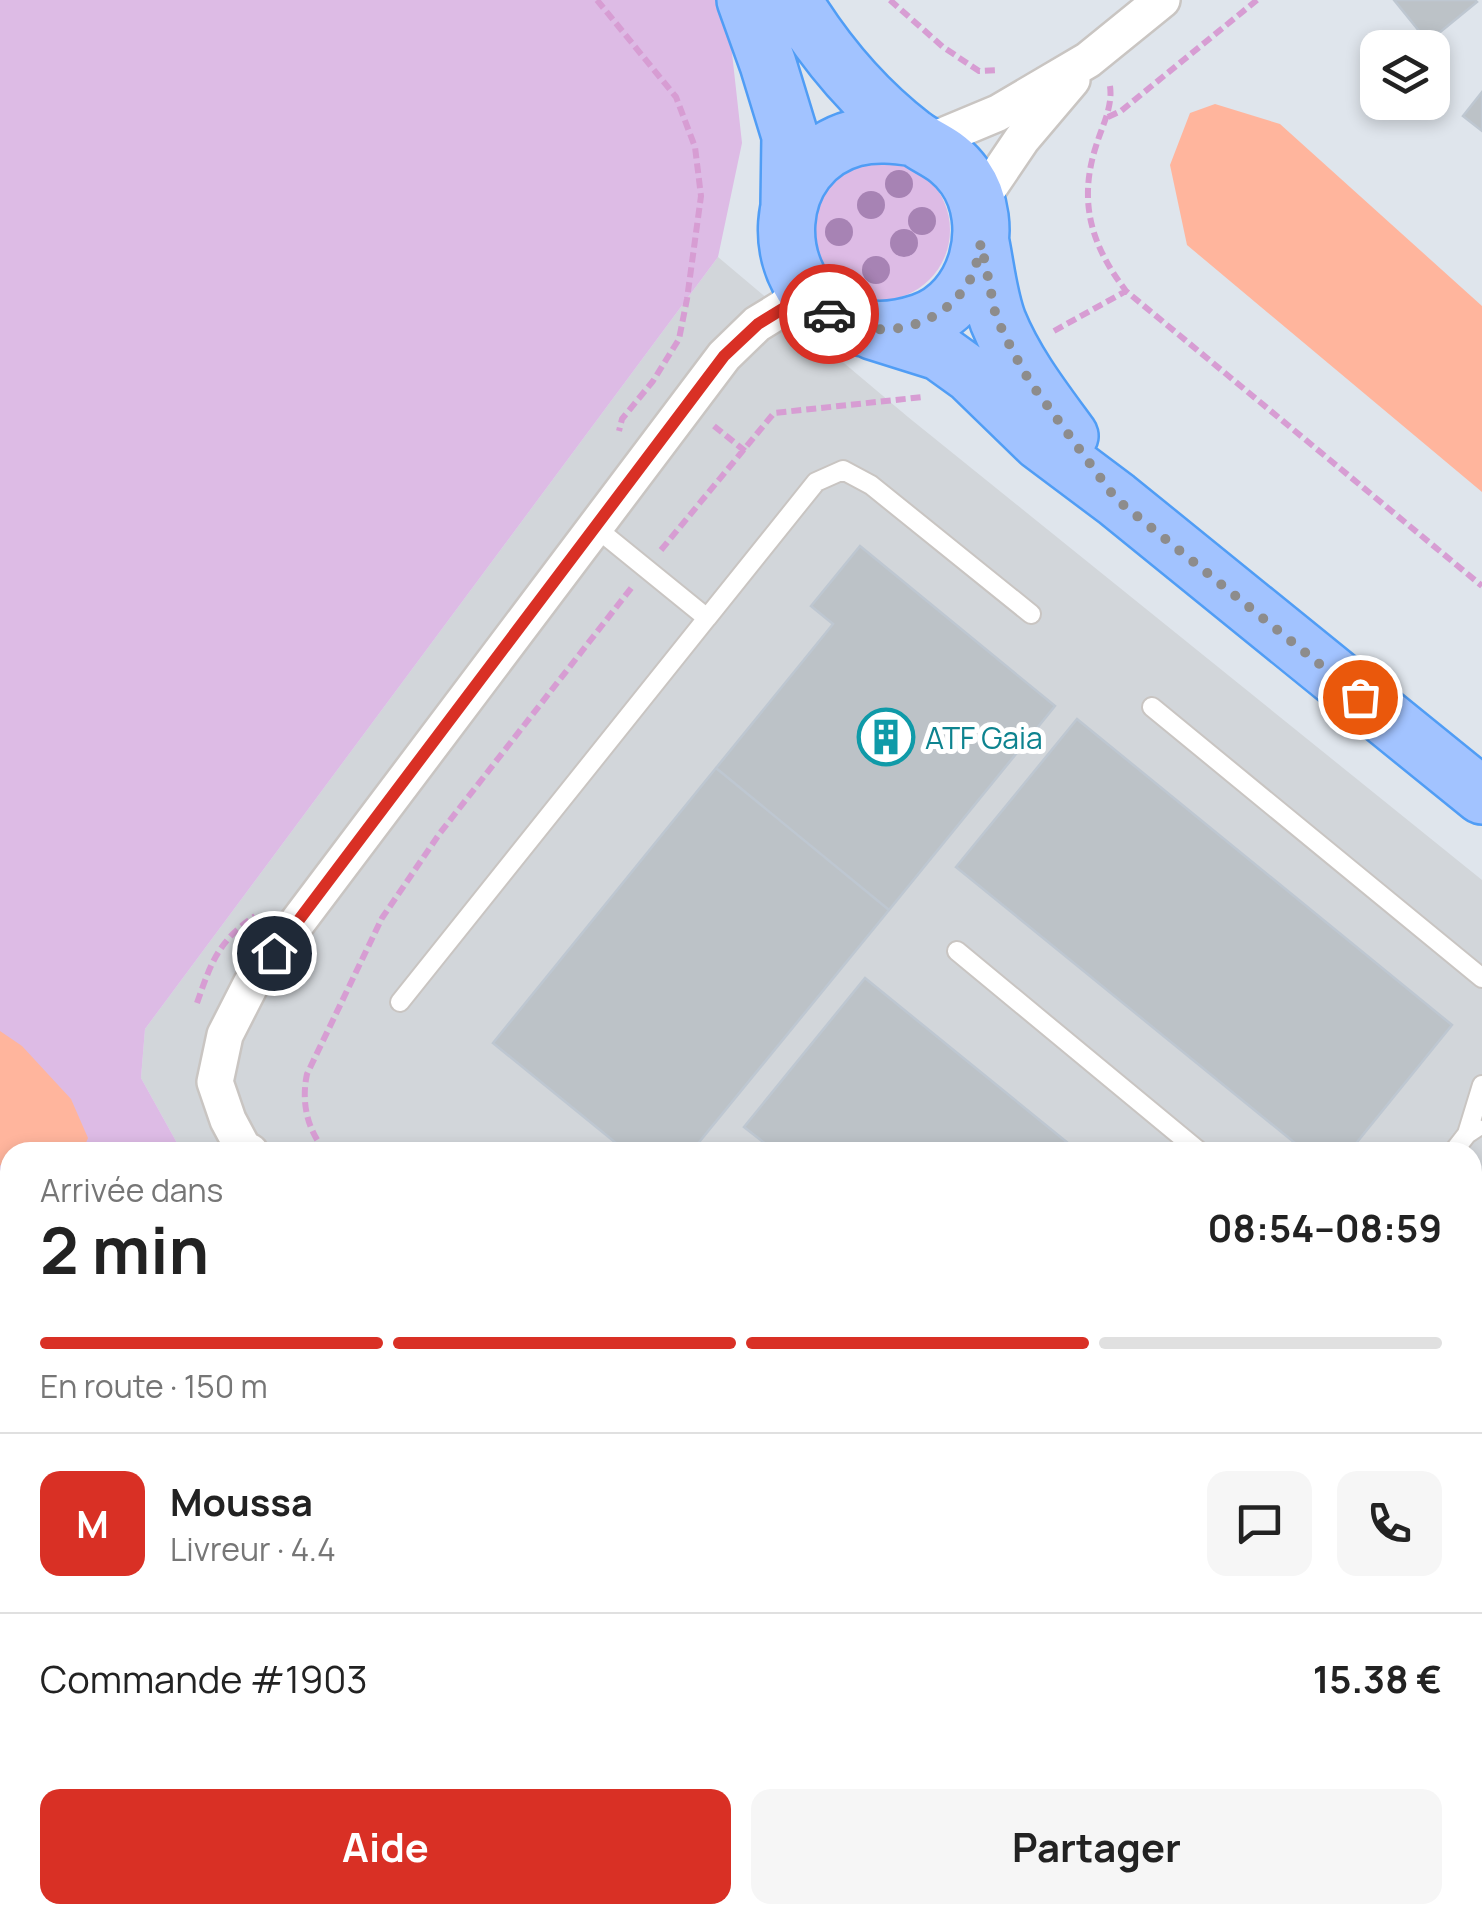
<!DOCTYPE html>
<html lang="fr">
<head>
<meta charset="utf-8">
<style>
  :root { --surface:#fff; --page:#f6f6f6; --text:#222; --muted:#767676; --line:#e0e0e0; --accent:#d93025 }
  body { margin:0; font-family:Manrope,sans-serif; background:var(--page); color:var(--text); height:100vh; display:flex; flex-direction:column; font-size:38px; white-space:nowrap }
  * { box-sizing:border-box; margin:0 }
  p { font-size:32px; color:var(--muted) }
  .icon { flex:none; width:55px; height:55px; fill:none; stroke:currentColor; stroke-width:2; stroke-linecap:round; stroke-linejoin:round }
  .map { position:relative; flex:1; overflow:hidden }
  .sheet { position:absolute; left:0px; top:1142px; width:1482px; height:782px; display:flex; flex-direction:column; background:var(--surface); border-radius:30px 30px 0 0; box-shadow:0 5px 15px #0003 }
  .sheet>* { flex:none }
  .tools { position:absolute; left:1360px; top:30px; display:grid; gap:20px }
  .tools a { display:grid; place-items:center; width:90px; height:90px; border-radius:20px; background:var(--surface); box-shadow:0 5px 15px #0003; font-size:50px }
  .pin { position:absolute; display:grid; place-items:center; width:85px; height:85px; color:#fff; margin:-42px; border:5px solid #fff; border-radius:50%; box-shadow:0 2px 10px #0007 }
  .courier { position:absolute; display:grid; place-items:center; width:100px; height:100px; margin:-50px; border:8px solid #d93025; border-radius:50%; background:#fff; color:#222; box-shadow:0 2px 12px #0007 }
  .head em { font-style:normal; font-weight:700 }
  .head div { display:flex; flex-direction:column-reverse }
  .head { display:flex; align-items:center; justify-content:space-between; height:170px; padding:0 40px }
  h1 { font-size:65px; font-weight:700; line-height:75px }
  .bar { display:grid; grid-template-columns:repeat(4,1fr); gap:15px 10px; align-content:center; height:120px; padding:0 40px }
  .bar i { height:12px; border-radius:8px; background:var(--line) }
  .bar .active { background:var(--accent) }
  .bar p { grid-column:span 4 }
  .line { display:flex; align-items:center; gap:25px; padding:0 40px; border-top:2px solid var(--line) }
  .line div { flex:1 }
  .round { display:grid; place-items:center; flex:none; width:105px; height:105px; border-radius:20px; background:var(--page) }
  .button { display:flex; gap:20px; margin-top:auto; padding:20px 40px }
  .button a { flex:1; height:115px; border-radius:20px; background:var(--accent); color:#fff; font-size:40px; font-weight:700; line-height:115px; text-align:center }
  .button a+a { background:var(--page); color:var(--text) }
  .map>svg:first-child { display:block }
</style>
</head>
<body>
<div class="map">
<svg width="1482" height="1923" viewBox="0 0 1482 1923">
  <rect width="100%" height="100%" fill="#dfe5ec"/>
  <!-- industrial -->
  <path fill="#d2d6da" d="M718 257 908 417 1482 880V1923H288L273 1915H1472V1152H182L141 1078 145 1029Z"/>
  <!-- green -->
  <path fill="#ddbbe5" d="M0 0H722L728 17 742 143 718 257 145 1029 141 1078 182 1152H10V1785L0 1781Z
    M810 230a70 70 0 1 1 140 0a70 70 0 1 1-140 0Z"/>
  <!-- water -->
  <path fill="#ffb59d" d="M1215 104 1280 124 1482 306V492L1187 245 1170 165 1190 113Z
    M0 1031 22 1046 71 1099 88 1138 82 1152H10V1169L0 1165Z"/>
  <!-- building -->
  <path fill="#bcc2c7" stroke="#bec7d1" stroke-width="2.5" d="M1394 0H1475L1477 2 1428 42Z
    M1482 92V131L1463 116Z
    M860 546 1055 706 889 910 716 768 833 624 811 606Z
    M1077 719 1452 1025 1349 1152H1306L956 867Z
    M716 768 889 910 691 1152H627L493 1043Z
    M865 978 1079 1152H776L744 1127Z
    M1482 1277V1579L1472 1591V1289Z
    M659 1915H1097L1112 1923H674Z
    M1178 1915H1221L1236 1923H1174Z"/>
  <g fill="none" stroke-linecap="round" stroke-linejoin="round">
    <!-- service casing -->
    <g stroke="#c9c5c2" stroke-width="22">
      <path id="service" d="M595 527 707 618 816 482 843 470 871 485 1031 614
        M1152 707 1482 978
        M957 951 1200 1152
        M400 1002 707 618
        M1467 1134 1482 1085
        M1453 1152 1467 1134 1476 1128
        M1472 1666 1482 1654
        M378 1915 393 1923
        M1399 1915 1411 1923"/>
    </g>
    <!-- minor casing -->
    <g stroke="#c9c5c2" stroke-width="40">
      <path id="minor" d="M926 143 998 113 1088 60 1162 0
        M978 204 1022 139 1072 80
        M250 1152 243 1148 228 1120 215 1082 225 1035 251 984 724 356 757 324 783 308 803 289
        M1472 1825 1482 1831"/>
    </g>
    <!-- primary casing -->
    <g stroke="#509df5" stroke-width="60">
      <path id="primary" d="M745 0 768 64 790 136 789 206
        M793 0C824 51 864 99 912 136 932 151 948 153 965 177 998 224 978 303 921 322 894 331 866 334 840 320 764 281 769 161 855 138 876 133 894 135 915 138
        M981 243C986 268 989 297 998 321 1015 363 1043 399 1070 436
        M872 331 939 352 971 375 1040 442 1116 499 1482 796"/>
    </g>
    <!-- path -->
    <path stroke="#d79dd3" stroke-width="6" stroke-dasharray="10 5" stroke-linecap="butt" d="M597 0 676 97 695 147 701 196 687 299 679 339 653 381 622 419 619 431
      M890 0 943 47 979 71 998 70
      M1110 86C1113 107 1102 126 1096 146 1078 202 1091 245 1126 291L1482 586
      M1108 117 1121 111 1257 0
      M1054 331 1126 291
      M714 426 745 451
      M661 550 774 413 923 397
      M197 1003C211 963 218 941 255 916
      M326 1152C307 1130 301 1102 307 1074L382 918 440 833 632 587
      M0 1270 10 1263
      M0 1713 10 1706
      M1472 1781 1482 1786
      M1472 1871 1482 1876"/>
    <!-- service -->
    <use href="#service" stroke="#fff" stroke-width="18"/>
    <!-- minor -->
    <use href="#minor" stroke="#fff" stroke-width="35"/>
    <!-- primary -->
    <use href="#primary" stroke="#a2c3ff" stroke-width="55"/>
    <!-- rail casing -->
    <g stroke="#afaead" stroke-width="11">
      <path id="rail" d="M0 1891 10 1895
        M56 1915 74 1923"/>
    </g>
    <!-- rail -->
    <use href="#rail" stroke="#fff" stroke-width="8" stroke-dasharray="22" stroke-linecap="butt"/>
  </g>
  <!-- trees -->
  <g fill="#a783b4">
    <circle cx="899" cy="184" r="14"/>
    <circle cx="871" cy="205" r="14"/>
    <circle cx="922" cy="221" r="14"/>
    <circle cx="839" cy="232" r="14"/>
    <circle cx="904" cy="243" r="14"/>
    <circle cx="876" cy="270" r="14"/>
  </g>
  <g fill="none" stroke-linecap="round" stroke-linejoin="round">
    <!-- done -->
    <path stroke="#8d8c8c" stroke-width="10" stroke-dasharray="0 18" d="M829 314C878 345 947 328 973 274 977 265 978 253 981 243L996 317 1013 352 1030 382 1116 499 1360 697"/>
    <!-- route -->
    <path stroke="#d93025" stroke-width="12" d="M274 953 724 356 758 324 784 308 803 289 820 308 829 314"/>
  </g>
  <!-- icons -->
  <defs>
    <g id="building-ring" transform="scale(2.875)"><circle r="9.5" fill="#fff" stroke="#0f9aa8" stroke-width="1.5"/><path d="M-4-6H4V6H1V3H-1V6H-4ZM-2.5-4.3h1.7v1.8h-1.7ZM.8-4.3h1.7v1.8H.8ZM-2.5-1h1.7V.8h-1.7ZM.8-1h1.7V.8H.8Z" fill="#0f9aa8"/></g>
  </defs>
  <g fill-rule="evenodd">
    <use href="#building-ring" x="886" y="737"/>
  </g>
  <g text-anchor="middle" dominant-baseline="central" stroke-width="10" stroke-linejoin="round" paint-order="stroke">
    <!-- culture labels -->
    <g font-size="30" fill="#0d838f" stroke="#fff" text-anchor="start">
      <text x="925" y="737">ATF Gaia</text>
    </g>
  </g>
</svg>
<div class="tools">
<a><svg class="icon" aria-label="layers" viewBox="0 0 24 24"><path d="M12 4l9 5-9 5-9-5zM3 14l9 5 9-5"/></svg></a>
</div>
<div class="pin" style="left:1360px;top:697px;background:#ea580c"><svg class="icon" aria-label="bag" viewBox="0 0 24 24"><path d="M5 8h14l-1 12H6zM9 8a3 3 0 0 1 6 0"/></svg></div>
<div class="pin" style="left:274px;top:953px;background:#1f2937"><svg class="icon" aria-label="home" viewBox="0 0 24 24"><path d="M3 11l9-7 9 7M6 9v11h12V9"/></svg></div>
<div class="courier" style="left:829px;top:314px"><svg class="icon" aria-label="car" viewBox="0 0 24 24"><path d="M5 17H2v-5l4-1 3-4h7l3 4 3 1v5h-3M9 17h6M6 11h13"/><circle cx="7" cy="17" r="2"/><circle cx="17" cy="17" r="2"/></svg></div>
<section class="sheet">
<div class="head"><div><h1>2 min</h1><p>Arrivée dans</p></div><em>08:54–08:59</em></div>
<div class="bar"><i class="active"></i><i class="active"></i><i class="active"></i><i></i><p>En route · 150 m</p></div>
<div class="line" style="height:180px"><b class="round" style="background:var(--accent);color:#fff">M</b><div><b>Moussa</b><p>Livreur · 4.4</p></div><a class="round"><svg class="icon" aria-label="chat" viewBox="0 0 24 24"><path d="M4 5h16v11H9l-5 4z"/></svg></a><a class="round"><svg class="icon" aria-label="phone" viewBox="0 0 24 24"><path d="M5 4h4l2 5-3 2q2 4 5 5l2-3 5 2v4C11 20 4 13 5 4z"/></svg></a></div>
<div class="line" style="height:130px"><div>Commande #1903</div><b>15.38 €</b></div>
<div class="button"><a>Aide</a><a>Partager</a></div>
</section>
</div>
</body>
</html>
